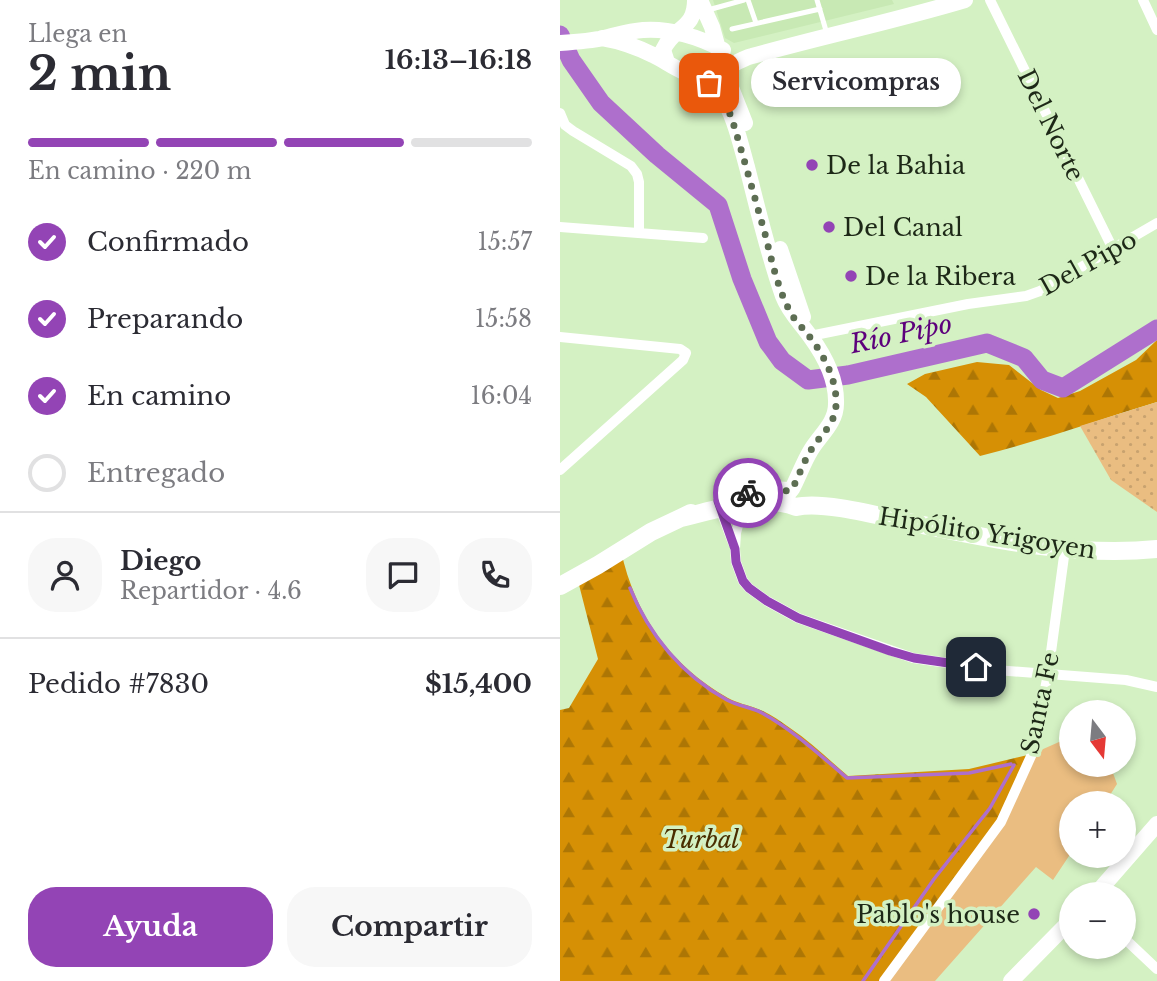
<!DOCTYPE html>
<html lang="es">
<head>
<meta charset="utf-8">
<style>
  :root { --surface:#fff; --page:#f7f7f7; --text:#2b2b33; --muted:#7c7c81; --line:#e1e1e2; --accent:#9344b5 }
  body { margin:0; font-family:"Libre Baskerville",serif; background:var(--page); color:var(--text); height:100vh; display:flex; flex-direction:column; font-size:26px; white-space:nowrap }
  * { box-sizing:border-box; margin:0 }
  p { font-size:23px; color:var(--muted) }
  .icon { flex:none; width:38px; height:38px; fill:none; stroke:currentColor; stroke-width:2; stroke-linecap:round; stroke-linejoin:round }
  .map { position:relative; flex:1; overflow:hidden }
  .drawer { display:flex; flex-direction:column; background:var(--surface); width:560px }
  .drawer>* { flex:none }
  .needle { width:46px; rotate:164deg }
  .fabs { position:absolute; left:499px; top:700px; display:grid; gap:14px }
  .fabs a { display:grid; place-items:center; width:77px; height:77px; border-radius:50%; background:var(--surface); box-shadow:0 4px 10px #0003; font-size:35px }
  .pin { position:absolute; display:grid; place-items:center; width:60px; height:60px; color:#fff; margin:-30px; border-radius:14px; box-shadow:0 4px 10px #0006 }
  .courier { position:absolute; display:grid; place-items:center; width:70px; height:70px; margin:-35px; border:5px solid #9344b5; border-radius:50%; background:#fff; color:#222; box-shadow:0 2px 9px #0007 }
  .bubble { position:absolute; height:49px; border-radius:24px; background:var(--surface); box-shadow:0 4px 10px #0003; font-size:23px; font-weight:700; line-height:49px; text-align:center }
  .overview em { font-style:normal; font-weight:700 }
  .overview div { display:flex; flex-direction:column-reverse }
  .overview { display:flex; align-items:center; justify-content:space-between; height:119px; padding:0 28px }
  h1 { font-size:46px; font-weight:700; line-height:52px }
  .bar { display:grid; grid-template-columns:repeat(4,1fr); gap:10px 7px; align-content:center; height:84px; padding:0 28px }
  .bar i { height:9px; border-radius:5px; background:var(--line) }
  .bar .active { background:var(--accent) }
  .bar p { grid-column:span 4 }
  .line { display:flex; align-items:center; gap:18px; padding:0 28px; border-top:2px solid var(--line) }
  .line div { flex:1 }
  .round { display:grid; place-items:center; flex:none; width:74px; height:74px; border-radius:28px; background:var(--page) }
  ol { padding:0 28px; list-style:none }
  li { display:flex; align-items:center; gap:21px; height:77px }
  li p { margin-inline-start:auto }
  li .icon { padding:7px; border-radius:50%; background:var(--accent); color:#fff; stroke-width:4 }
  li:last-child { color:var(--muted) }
  li i { width:38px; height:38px; border:4px solid var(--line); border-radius:50% }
  .button { display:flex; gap:14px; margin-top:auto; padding:14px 28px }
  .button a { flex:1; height:80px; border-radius:28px; background:var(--accent); color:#fff; font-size:28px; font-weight:700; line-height:80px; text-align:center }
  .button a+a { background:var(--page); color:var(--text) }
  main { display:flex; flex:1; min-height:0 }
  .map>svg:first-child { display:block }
</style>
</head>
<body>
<main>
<section class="drawer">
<div class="overview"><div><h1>2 min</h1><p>Llega en</p></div><em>16:13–16:18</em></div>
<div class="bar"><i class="active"></i><i class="active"></i><i class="active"></i><i></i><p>En camino · 220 m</p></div>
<ol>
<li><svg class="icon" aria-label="check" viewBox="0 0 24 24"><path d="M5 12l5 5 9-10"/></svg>Confirmado<p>15:57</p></li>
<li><svg class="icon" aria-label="check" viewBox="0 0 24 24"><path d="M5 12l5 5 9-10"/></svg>Preparando<p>15:58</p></li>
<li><svg class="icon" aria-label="check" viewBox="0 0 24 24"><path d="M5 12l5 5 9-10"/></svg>En camino<p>16:04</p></li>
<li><i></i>Entregado</li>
</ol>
<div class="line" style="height:126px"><a class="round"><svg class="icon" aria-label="person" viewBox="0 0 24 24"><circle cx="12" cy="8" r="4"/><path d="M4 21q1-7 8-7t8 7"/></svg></a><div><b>Diego</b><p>Repartidor · 4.6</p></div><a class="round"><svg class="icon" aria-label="chat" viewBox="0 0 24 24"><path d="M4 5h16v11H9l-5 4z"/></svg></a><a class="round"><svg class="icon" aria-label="phone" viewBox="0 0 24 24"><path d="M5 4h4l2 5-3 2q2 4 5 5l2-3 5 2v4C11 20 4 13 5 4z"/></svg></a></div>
<div class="line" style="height:91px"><div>Pedido #7830</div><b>$15,400</b></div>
<div class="button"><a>Ayuda</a><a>Compartir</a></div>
</section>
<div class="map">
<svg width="597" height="981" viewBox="0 0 597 981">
  <defs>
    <pattern id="forest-firs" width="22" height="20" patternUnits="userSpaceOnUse" patternTransform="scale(1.75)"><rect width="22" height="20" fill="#d69005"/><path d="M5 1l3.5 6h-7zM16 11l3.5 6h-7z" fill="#ad7605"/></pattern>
    <pattern id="park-dots" width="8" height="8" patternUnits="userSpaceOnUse" patternTransform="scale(1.75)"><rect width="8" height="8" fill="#eabd81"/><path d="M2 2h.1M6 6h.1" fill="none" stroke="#c8a26f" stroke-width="1.8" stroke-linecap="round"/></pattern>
  </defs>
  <rect width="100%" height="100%" fill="#d4f1c3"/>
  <!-- built -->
  <path fill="#c8e9b4" d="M153 0H332L334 4 174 43 165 38Z"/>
  <!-- grass -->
  <path fill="#eabd81" d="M499 742H511V765H550L557 784 545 803H511V853L493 880 476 867 375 981H323L472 754Z"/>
  <!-- forest -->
  <path fill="url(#forest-firs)" d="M597 340V402C538 420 480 441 420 456L366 397 347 384 365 374 417 362 449 365 481 390 498 398 520 391 576 360Z
    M61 551C75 615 111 666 168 698 177 703 188 705 198 709 209 713 220 721 230 728 251 742 269 760 288 776L409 769 472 754 441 822 324 981H0V710L9 708 38 659 17 577Z"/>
  <!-- park -->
  <path fill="url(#park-dots)" d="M597 402V512L551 480 520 426Z"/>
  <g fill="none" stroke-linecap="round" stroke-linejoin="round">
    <!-- stream -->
    <path stroke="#ae6fcc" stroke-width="3.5" d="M70 588C89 635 122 675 167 700 178 706 191 707 202 713 233 730 260 755 287 778L409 773 451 764
      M303 981 374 879 430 808 454 765"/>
    <!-- river -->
    <path stroke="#ae6fcc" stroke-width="19" d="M0 35 11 60 41 103 97 155 158 205 182 279 208 342 222 361 248 380 288 375 427 343 464 358 482 380 503 388 597 329"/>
    <!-- lane -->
    <path stroke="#fff" stroke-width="5" d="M188 0 196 23
      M257 0 267 34
      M148 10 184 0
      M172 29 260 9"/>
    <!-- street -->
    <path stroke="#fff" stroke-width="10" d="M430 0 553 249
      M583 0 597 30
      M0 113 5 125 13 131 71 166 77 174 79 182V233
      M0 227 143 238
      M250 336 408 304 466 296 480 291 597 223
      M0 337 120 349 126 353 123 360 0 470
      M184 504 176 533 175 549 176 562 183 581 189 588 207 601 238 618 353 658 436 670 566 680 597 687
      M159 506 173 543
      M564 938 597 969
      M324 981 441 822 472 754 488 674 505 549"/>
    <!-- secondary -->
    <path stroke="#fff" stroke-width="16" d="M140 0 152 27 164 70 185 123
      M42 38C60 41 77 47 93 55 108 62 124 76 142 76 158 76 176 60 192 56 263 36 335 21 405 0
      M0 43C15 42 30 41 44 38 57 35 70 31 83 30 109 28 140 37 163 50
      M107 62 103 50C114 26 135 30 135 0
      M133 74C142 79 153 84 159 92 174 113 180 142 187 167 198 210 208 254 223 296 229 312 240 322 250 336 264 355 277 380 276 404 276 423 260 435 251 450 243 463 239 476 232 489
      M220 249 243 317
      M536 894 597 824
      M451 981 511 920"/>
    <!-- primary -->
    <path stroke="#fff" stroke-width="18" d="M198 492 210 490 229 491
      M121 518C155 510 203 493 236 507 264 500 327 518 358 524 436 540 516 557 597 549
      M0 586 38 565 91 532 131 513"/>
  </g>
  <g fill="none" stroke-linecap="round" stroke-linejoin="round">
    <!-- done -->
    <path stroke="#5d6e53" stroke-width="7" stroke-dasharray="0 12.6" d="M149 83 160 93 171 116C183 155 194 195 205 234 212 261 218 291 232 315 237 323 244 329 249 336 264 355 277 380 276 404 276 424 260 435 251 450 243 463 239 476 232 489L229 491 210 490 188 493"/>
    <!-- route -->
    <path stroke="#9344b5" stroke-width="9" d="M188 493 178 495 158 501 175 549 176 562 183 581 189 588 207 601 238 618 330 651 354 658 416 667"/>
  </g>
  <!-- markers -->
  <g fill="#9344b5" stroke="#d4f1c3" stroke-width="2.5">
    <circle cx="252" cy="165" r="7"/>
    <circle cx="269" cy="227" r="7"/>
    <circle cx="291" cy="276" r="7"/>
    <circle cx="474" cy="914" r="7"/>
  </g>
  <g text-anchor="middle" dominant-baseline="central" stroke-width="7" stroke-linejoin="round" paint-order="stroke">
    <!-- street labels -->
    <g font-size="24" fill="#1d2817" stroke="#d4f1c3">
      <text transform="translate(491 125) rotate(64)">Del Norte</text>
      <text transform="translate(528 263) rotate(-29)">Del Pipo</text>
      <text transform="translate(427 533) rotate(9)">Hipólito Yrigoyen</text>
      <text transform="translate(480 703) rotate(-78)">Santa Fe</text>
    </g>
    <!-- poi labels -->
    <g font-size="24" fill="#1d2817" stroke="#d4f1c3" text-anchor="start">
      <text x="266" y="165">De la Bahia</text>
      <text x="283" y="227">Del Canal</text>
      <text x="305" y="276">De la Ribera</text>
      <text x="460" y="914" text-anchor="end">Pablo's house</text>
    </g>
    <!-- park labels -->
    <g font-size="24" font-style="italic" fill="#4a2e00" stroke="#d4f1c3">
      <text x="141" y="839">Turbal</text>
    </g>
    <!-- water labels -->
    <g font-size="26" font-style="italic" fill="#5d007c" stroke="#d4f1c3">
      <text transform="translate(341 334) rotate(-12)">Río Pipo</text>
    </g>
  </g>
</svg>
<div class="fabs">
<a><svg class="needle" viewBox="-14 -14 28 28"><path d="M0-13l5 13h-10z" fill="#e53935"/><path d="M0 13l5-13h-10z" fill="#7c7c81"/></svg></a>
<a>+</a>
<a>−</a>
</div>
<div class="pin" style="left:149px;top:83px;background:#ea580c"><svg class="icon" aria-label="bag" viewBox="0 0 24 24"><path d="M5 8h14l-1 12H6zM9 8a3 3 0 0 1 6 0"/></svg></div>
<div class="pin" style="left:416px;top:667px;background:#1f2937"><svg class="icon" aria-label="home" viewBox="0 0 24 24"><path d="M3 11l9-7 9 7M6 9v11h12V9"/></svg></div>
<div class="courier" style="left:188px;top:493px"><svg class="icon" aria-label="bike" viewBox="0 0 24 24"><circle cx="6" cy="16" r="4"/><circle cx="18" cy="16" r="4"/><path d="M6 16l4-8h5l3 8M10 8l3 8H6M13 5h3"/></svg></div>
<div class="bubble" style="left:191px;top:58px;width:210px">Servicompras</div>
</div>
</main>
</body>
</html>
